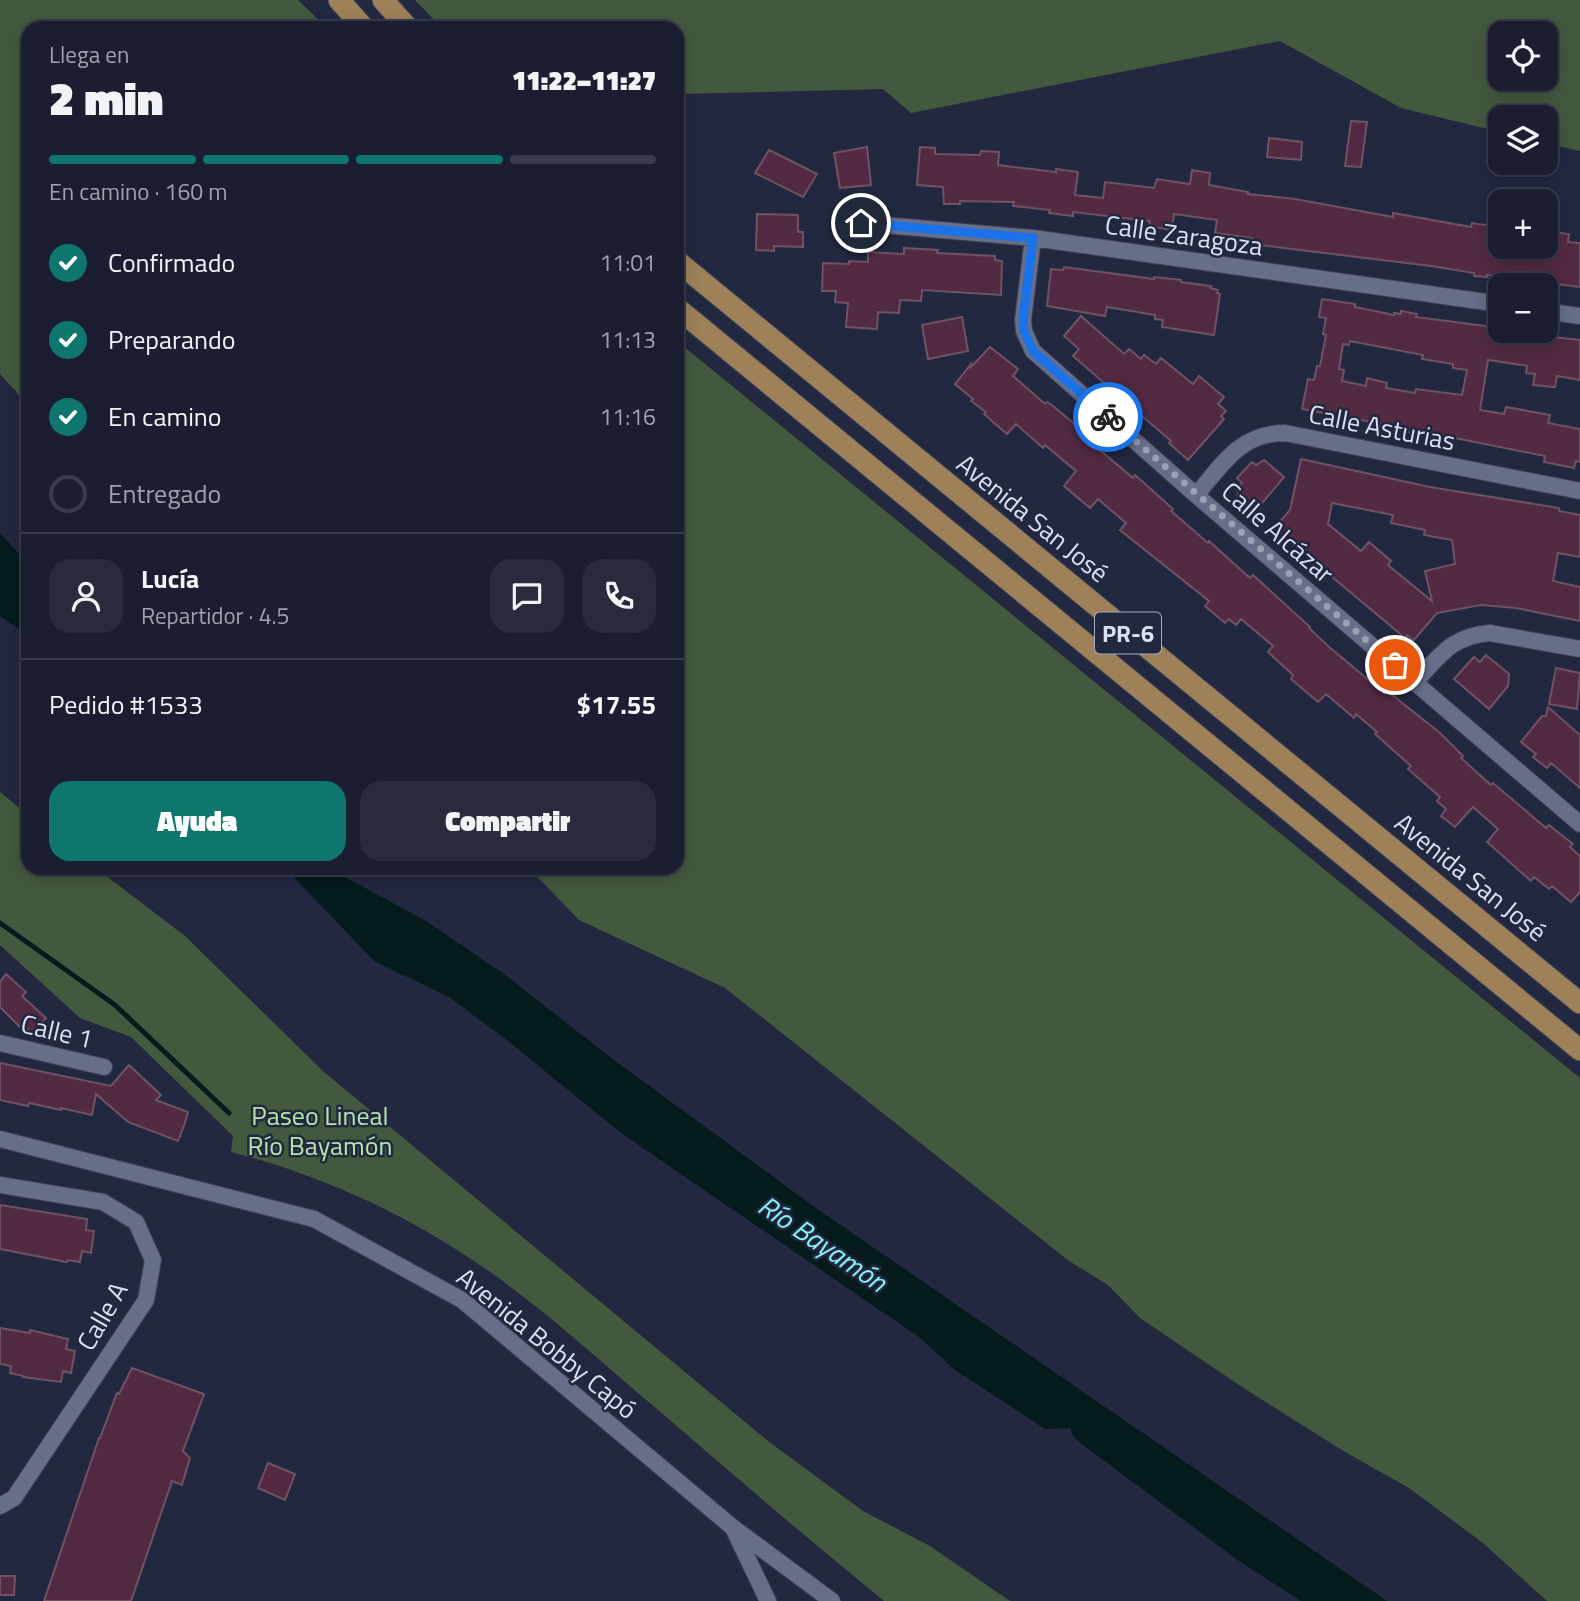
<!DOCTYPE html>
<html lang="es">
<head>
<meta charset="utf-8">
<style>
  :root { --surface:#1a1e30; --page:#272b3c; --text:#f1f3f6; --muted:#9fa2ab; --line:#383c4c; --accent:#0f766e }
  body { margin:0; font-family:"Titillium Web",sans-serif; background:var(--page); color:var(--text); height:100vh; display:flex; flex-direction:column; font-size:26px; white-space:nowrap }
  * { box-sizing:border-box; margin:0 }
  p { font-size:23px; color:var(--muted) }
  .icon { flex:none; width:38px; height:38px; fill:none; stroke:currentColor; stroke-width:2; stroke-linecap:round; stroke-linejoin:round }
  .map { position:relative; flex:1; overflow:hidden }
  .side { position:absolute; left:21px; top:21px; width:663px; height:854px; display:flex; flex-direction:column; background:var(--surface); border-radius:21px; box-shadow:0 4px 18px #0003,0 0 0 2px var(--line) }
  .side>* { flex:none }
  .buttons { position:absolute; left:1488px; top:21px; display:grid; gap:14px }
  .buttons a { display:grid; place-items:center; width:70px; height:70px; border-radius:14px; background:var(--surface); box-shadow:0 4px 18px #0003,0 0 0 2px var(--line); font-size:35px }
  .pin { position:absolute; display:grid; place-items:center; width:60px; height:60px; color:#fff; margin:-30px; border:4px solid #fff; border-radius:50%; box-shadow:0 2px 7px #0007 }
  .courier { position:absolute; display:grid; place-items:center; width:70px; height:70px; margin:-35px; border:5px solid #1a73e8; border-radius:50%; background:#fff; color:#222; box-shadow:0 2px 9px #0007 }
  .head em { font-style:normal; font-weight:800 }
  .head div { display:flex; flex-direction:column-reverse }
  .head { display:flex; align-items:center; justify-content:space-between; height:119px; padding:0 28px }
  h1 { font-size:46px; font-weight:800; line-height:52px }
  .bar { display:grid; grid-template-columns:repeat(4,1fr); gap:10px 7px; align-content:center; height:84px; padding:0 28px }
  .bar i { height:9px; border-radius:5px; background:var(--line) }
  .bar .selected { background:var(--accent) }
  .bar p { grid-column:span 4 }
  .line { display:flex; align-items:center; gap:18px; padding:0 28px; border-top:2px solid var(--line) }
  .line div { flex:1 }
  .round { display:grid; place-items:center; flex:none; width:74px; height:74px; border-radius:21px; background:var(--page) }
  ol { padding:0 28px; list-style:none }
  li { display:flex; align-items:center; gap:21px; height:77px }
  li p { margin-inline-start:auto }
  li .icon { padding:7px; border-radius:50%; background:var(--accent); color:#fff; stroke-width:4 }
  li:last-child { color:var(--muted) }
  li i { width:38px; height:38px; border:4px solid var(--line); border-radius:50% }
  .action { display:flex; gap:14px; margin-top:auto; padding:14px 28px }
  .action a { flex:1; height:80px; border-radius:21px; background:var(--accent); color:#fff; font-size:28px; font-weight:800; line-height:80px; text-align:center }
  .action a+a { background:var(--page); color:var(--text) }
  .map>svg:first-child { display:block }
</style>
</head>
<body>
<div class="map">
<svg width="1580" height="1601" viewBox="0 0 1580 1601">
  <rect width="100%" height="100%" fill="#222840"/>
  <!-- green -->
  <path fill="#43593e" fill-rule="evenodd" d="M0 0H298L327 28H28V405L0 374Z
    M415 0H1580V151L1545 143V117H1500V132L1401 108 1280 41 911 113 883 89 677 94V28H442ZM1500 33H1545V79H1500Z
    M677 341 1580 1078V1601H1547L1483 1543 1409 1488 1345 1452 1242 1387 1140 1318 1108 1285 1069 1261 725 988 579 920 529 868H677Z
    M0 792 28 815V868H96L185 936 324 1072 768 1441 863 1511 930 1546 1010 1601H884C807 1538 732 1474 657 1409 600 1361 542 1307 480 1265 404 1213 320 1175 231 1152L233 1136 131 1037 80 1018 0 945Z"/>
  <!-- water -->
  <path fill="#061b1c" d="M0 533 28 564V635L0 616Z
    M285 868H340L345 877 426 921 504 974 610 1057 816 1208 1387 1601H1301L1239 1561 1075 1439 1070 1428 1045 1429 955 1370 919 1337 621 1133 508 1041 449 997 374 961Z"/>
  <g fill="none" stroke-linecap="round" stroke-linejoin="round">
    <!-- stream -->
    <path stroke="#061b1c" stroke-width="5" d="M0 923 115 1005 229 1113"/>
  </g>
  <!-- building -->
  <path fill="#522a42" stroke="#705363" stroke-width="2" fill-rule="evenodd" d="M1351 121 1367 122 1361 167 1345 166Z
    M1269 138 1302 142 1301 160 1267 157Z
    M867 147 871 185 840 188 834 153Z
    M920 147 935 148V154L980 155 981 151 999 152 998 165 1056 172V169L1078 172 1075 195 1103 198 1105 182 1154 188 1157 179 1190 184 1192 170 1210 173 1209 185 1248 192V194L1295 199 1393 217V213L1471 227 1472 223 1500 227V247H1545V231L1569 234 1568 242 1580 243V287L1487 275V277L1474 276V273L1431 266 1251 244 1252 238 1215 233 1217 220 1174 214 1172 230 1149 226 1150 221 1073 212V216L1049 213 1050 210 1013 206 1014 202 960 201V204H944L943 187 917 185Z
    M769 150 817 174 803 197 755 173Z
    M757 214 798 215V232H803V247L774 246V251L756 250Z
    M904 248 938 250 937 253 995 256V260L1002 261 1001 295 922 290 921 301 900 300 899 313 878 312 877 329 846 327 848 303 835 302 836 291H822L823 263 849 264V261L868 262V252L904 254Z
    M1064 267 1154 279V277L1181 280V282L1211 286 1210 288 1218 290 1217 293 1220 294 1214 335 1162 327 1163 320 1155 319V315L1107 307 1105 316 1047 306 1051 269 1063 270Z
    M1322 299 1355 304V307L1394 315V313L1401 314V311L1417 314 1416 317 1493 327 1500 331 1580 340V380L1557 376 1555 387H1553L1533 385 1535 374 1526 373 1527 366 1488 360 1480 410 1504 414 1506 407 1550 415 1548 423 1580 429V462L1576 461 1574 468 1544 462 1545 456 1440 435 1433 434 1432 437 1418 434 1379 426 1380 424 1371 422 1302 409 1308 379 1314 380 1317 366H1320L1326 335 1323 334 1326 318 1319 317ZM1350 341 1423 355 1422 359 1453 364V368L1467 370 1462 395 1416 389 1415 393 1386 388 1387 383 1367 378 1366 386 1342 381 1344 370 1339 369 1343 344 1349 345Z
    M1081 316 1124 354 1129 349 1141 359 1144 355 1156 364 1161 358 1193 384 1199 376 1224 397 1218 404 1226 411 1221 416 1224 419 1188 460 1169 443 1171 441 1073 356 1079 349 1064 336Z
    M962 317 968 351 928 359 922 325Z
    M990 347 1018 369 1013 376 1045 404 1047 402 1053 406 1096 442 1094 445 1133 478 1135 475 1173 509 1171 511 1208 543 1209 541 1250 578 1253 575 1310 627 1309 628 1328 646 1384 693 1386 690 1440 733 1463 756 1461 758 1491 785 1493 783 1546 828 1549 825 1573 844 1570 847 1580 856V892L1571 902 1552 886 1549 889 1534 877 1531 881 1487 842 1498 829 1473 807 1455 827 1441 816 1446 809 1437 801 1440 797 1408 769 1411 766 1375 734 1377 732 1356 714 1354 718 1326 694 1318 702 1291 679 1293 675 1268 652 1273 646 1241 619 1236 625 1229 619 1225 623 1205 606 1209 601 1120 530 1126 523 1098 499 1090 508 1064 486 1076 471 1045 445 1043 448 1016 424 1007 434 984 414 986 412 971 401 973 399 955 384 971 364V367Z
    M1301 459 1430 487 1559 508V511L1580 515V557L1558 553 1553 581 1580 587V621L1516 608 1481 605 1437 613 1414 640 1407 635 1405 638 1276 530 1275 527 1290 510ZM1332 503 1393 515 1391 523 1425 530 1424 535 1452 540 1455 564 1425 571 1432 601 1388 565 1391 561 1369 542 1361 551 1328 524Z
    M1264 460 1284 477 1258 508 1251 502 1249 504 1237 495 1239 492 1236 489 1242 483 1237 478 1252 462 1256 465Z
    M1486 655 1509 674 1508 686 1489 709 1454 679 1474 657 1480 662Z
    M1556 668 1580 673 1577 709 1549 704Z
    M1548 707 1580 735V788L1551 763 1547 768 1533 757 1536 754 1521 742 1542 716H1546Z
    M6 974 26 992 22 996 46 1018 32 1033 26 1028 20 1027 0 1007V982Z
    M0 1063 111 1086 129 1065 161 1095 156 1100 188 1112 185 1123 178 1141 128 1122 96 1094 92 1115 61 1108V1110L29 1103 28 1106 0 1100Z
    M0 1205 87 1219 86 1230 94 1231 91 1253 82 1251 80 1262 68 1260 67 1262 0 1249Z
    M0 1328 30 1333V1330L68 1339 66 1349 75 1351 71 1373 63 1371 61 1382 23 1377V1376L10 1373 11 1366 0 1364Z
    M132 1368 204 1394 183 1451 190 1458 182 1485 172 1481 131 1601H44L99 1438H100L117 1393 119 1394Z
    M268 1463 295 1474 285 1500 258 1488Z
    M0 1576H15L14 1595H0Z"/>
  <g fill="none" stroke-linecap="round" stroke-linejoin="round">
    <!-- minor casing -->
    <g stroke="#3e4257" stroke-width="18">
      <path id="minor" d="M861 223 1033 238 1500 304
        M1033 238 1023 320 1024 331 1033 351 1196 495 1580 824
        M1545 311 1580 316
        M1196 495C1223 464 1240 433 1285 433L1580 491
        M1415 682C1440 656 1451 636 1490 633L1580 649
        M0 1043 104 1067
        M0 1139 314 1219 462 1300 731 1526 832 1601
        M0 1185 103 1202 136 1222 153 1260 146 1300 14 1498 0 1506
        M733 1528 768 1601"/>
    </g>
    <!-- major casing -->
    <g stroke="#3e4257" stroke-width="23">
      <path id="major" d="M339 0 364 28
        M383 0 408 28
        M677 261 1580 1003
        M677 308 1580 1050"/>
    </g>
    <!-- minor -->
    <use href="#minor" stroke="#666e8a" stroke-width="16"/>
    <!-- major -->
    <use href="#major" stroke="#9e8158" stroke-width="21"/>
  </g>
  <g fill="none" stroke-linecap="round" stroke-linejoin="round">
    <!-- done -->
    <path stroke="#9ba0b3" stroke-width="7" stroke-dasharray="0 12.6" d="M1108 417 1395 665"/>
    <!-- route -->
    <path stroke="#1a73e8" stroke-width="9" d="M861 223 1033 238 1023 320 1024 331 1033 351 1108 417"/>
  </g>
  <g text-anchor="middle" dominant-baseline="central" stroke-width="5" stroke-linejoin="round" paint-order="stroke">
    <!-- shield labels -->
    <rect fill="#222840" stroke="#a4aabc" stroke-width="2" x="1095" y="612.5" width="66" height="41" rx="5"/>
    <g font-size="24" font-weight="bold" fill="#dce1f1">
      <text x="1128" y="633">PR-6</text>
    </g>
    <!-- street labels -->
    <g font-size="26" fill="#dce1f1" stroke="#222840">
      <text transform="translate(1184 235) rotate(8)">Calle Zaragoza</text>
      <text transform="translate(1382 427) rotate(11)">Calle Asturias</text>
      <text transform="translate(1033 518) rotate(39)">Avenida San José</text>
      <text transform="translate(1278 532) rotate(41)">Calle Alcázar</text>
      <text transform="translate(1471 877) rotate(39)">Avenida San José</text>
      <text transform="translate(57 1031) rotate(13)">Calle 1</text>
      <text transform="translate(102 1316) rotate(-60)">Calle A</text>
      <text transform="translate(547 1343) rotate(39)">Avenida Bobby Capó</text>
    </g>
    <!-- park labels -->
    <g font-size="26" fill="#b5e6a8" stroke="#222840">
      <text x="320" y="1115">Paseo Lineal<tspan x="320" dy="30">Río Bayamón</tspan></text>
    </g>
    <!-- water labels -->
    <g font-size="28" font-style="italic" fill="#88f2f7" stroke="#222840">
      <text transform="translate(823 1243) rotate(34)">Río Bayamón</text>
    </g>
  </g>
</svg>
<div class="buttons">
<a><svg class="icon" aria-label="locate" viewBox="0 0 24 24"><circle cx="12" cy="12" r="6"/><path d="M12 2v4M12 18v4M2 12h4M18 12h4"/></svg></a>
<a><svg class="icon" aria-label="layers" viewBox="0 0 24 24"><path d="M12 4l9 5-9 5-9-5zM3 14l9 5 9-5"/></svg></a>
<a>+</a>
<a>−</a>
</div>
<div class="pin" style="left:1395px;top:665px;background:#ea580c"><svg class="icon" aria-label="bag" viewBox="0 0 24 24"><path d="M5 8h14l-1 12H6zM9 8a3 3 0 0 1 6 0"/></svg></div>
<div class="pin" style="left:861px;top:223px;background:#1f2937"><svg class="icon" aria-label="home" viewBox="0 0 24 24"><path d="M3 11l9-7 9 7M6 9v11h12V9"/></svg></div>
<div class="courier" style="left:1108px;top:417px"><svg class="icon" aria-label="bike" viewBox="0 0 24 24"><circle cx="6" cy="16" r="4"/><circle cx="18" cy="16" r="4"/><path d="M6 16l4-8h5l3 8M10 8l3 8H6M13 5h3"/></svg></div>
<section class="side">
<div class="head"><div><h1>2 min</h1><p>Llega en</p></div><em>11:22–11:27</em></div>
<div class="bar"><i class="selected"></i><i class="selected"></i><i class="selected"></i><i></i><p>En camino · 160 m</p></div>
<ol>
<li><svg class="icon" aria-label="check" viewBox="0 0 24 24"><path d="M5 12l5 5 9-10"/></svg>Confirmado<p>11:01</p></li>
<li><svg class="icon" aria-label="check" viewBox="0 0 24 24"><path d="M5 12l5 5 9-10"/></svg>Preparando<p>11:13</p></li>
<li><svg class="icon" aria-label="check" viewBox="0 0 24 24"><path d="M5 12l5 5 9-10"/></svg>En camino<p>11:16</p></li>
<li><i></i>Entregado</li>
</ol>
<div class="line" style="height:126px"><a class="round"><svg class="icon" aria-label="person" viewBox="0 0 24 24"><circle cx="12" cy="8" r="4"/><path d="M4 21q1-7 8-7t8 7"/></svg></a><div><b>Lucía</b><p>Repartidor · 4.5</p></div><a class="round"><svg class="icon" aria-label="chat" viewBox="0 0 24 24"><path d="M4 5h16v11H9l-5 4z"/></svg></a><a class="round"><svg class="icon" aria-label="phone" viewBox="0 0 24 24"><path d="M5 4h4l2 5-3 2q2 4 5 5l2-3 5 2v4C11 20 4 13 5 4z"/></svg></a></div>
<div class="line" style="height:91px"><div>Pedido #1533</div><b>$17.55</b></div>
<div class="action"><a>Ayuda</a><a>Compartir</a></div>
</section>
</div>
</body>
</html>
